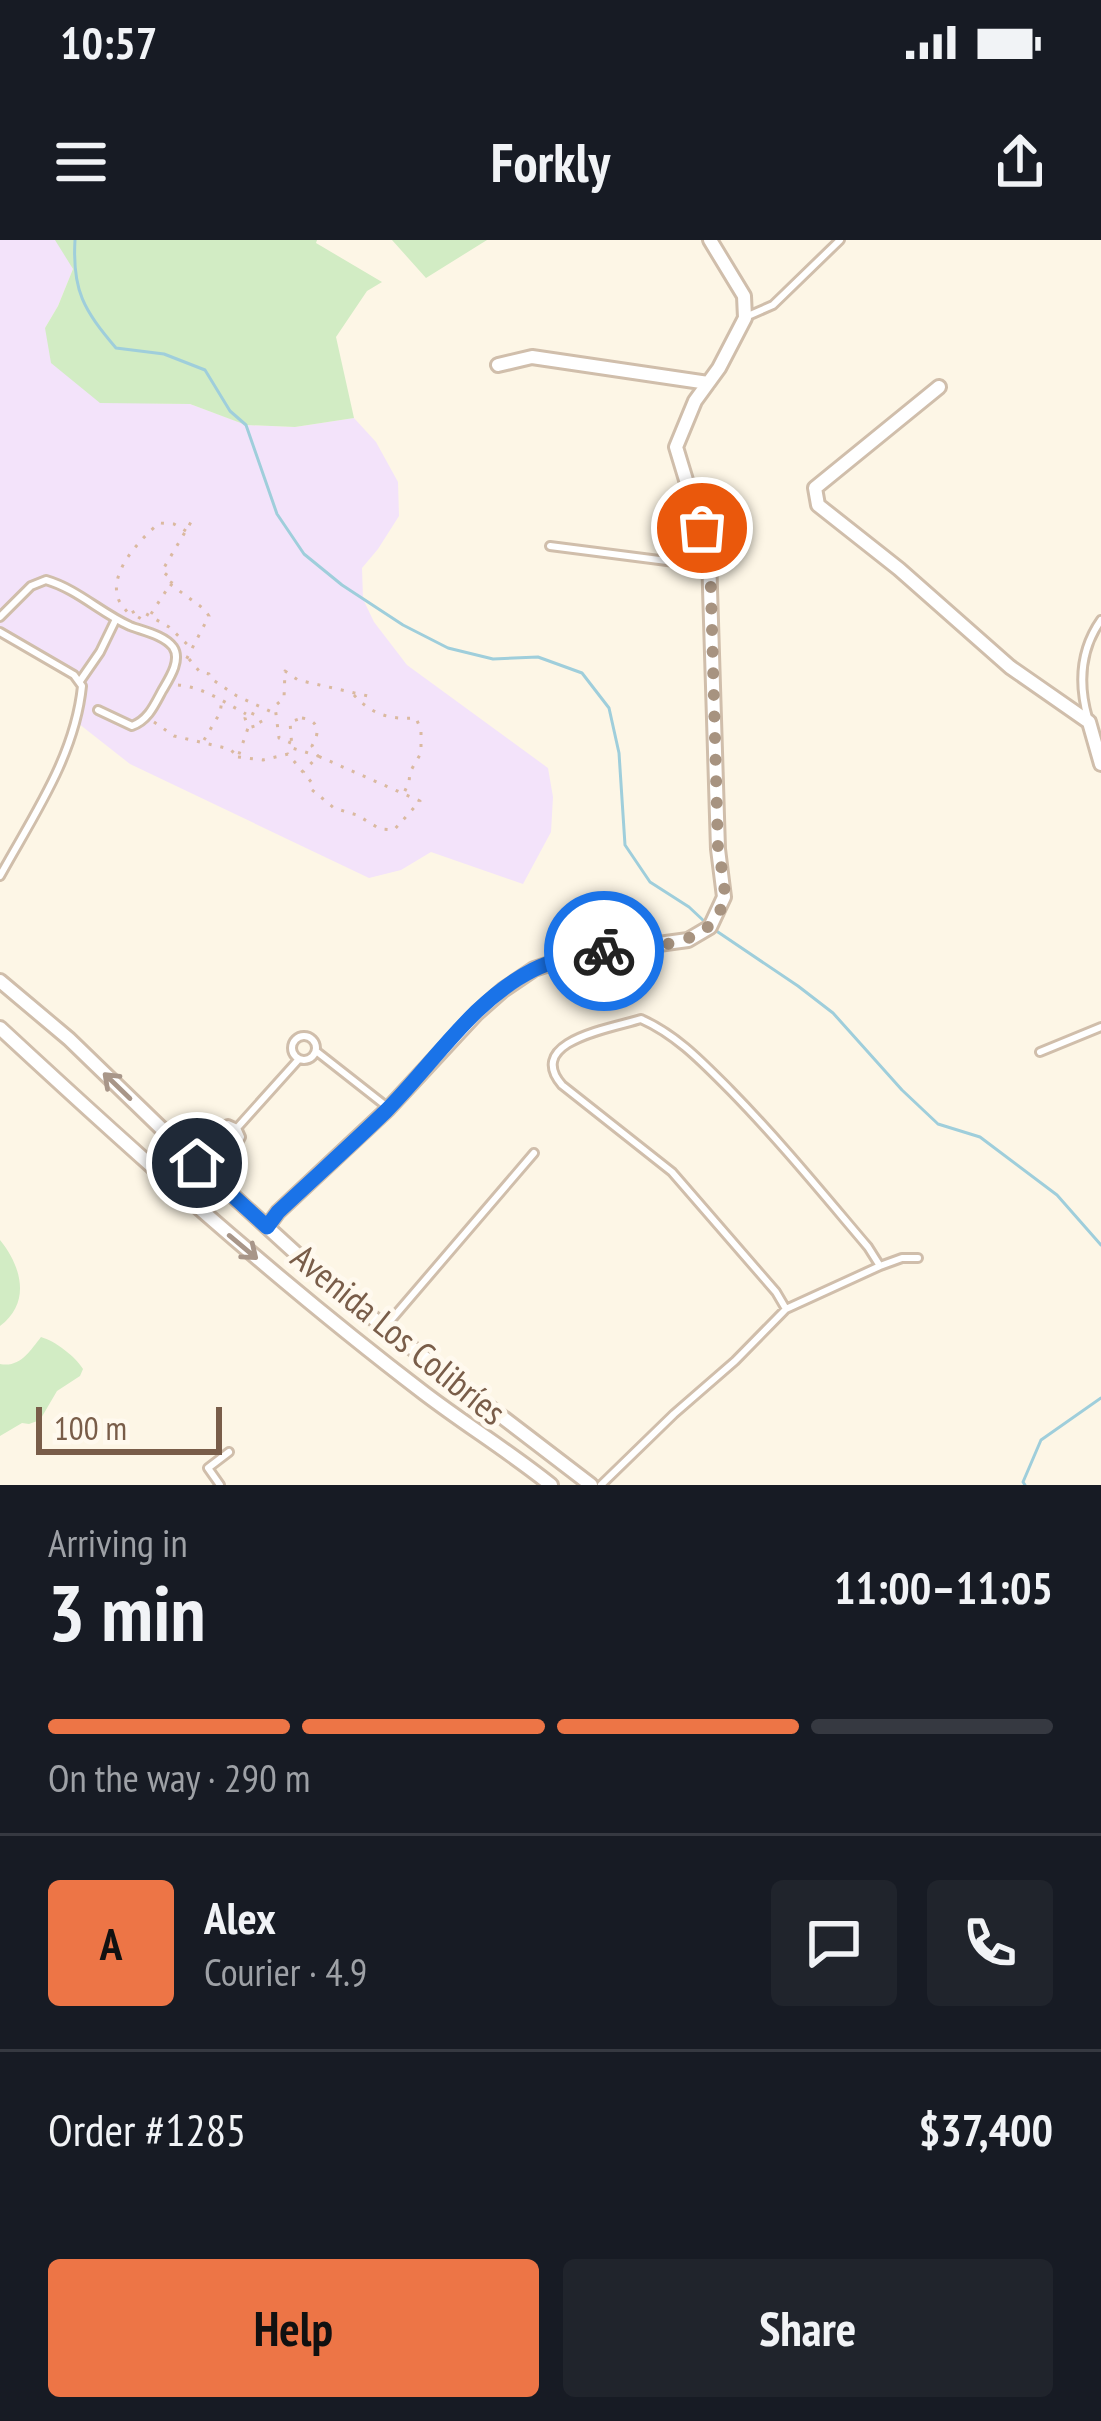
<!DOCTYPE html>
<html lang="en">
<head>
<meta charset="utf-8">
<style>
  :root { --surface:#171b24; --page:#20242c; --text:#f1f3f6; --muted:#9ea1a6; --line:#363941; --accent:#ed7546 }
  body { margin:0; font-family:"PT Sans Narrow",sans-serif; background:var(--page); color:var(--text); height:100vh; display:flex; flex-direction:column; font-size:45px; white-space:nowrap }
  * { box-sizing:border-box; margin:0 }
  p { font-size:39px; color:var(--muted) }
  .icon { flex:none; width:66px; height:66px; fill:none; stroke:currentColor; stroke-width:2; stroke-linecap:round; stroke-linejoin:round }
  .map { position:relative; height:1245px; overflow:hidden }
  .panel { display:flex; flex-direction:column; background:var(--surface); flex:1 }
  .panel>* { flex:none }
  .scale { position:absolute; left:36px; bottom:30px; width:186px; box-sizing:border-box; padding-left:12px; border:6px solid #795d49; border-top:0; font-size:33px; line-height:42px; white-space:nowrap; color:#795d49; -webkit-text-stroke:9px #fff9ee; paint-order:stroke }
  .pin { position:absolute; display:grid; place-items:center; width:102px; height:102px; color:#fff; margin:-51px; border:6px solid #fff; border-radius:50%; box-shadow:0 3px 12px #0007 }
  .courier { position:absolute; display:grid; place-items:center; width:120px; height:120px; margin:-60px; border:9px solid #1a73e8; border-radius:50%; background:#fff; color:#222; box-shadow:0 3px 15px #0007 }
  .head em { font-style:normal; font-weight:800 }
  .head div { display:flex; flex-direction:column-reverse }
  .head { display:flex; align-items:center; justify-content:space-between; height:204px; padding:0 48px }
  h1 { font-size:78px; font-weight:800; line-height:90px }
  .bar { display:grid; grid-template-columns:repeat(4,1fr); gap:18px 12px; align-content:center; height:144px; padding:0 48px }
  .bar i { height:15px; border-radius:9px; background:var(--line) }
  .bar .selected { background:var(--accent) }
  .bar p { grid-column:span 4 }
  .line { display:flex; align-items:center; gap:30px; padding:0 48px; border-top:3px solid var(--line) }
  .line div { flex:1 }
  .round { display:grid; place-items:center; flex:none; width:126px; height:126px; border-radius:12px; background:var(--page) }
  .action { display:flex; gap:24px; margin-top:auto; padding:24px 48px }
  .action a { flex:1; height:138px; border-radius:12px; background:var(--accent); color:#111; font-size:48px; font-weight:800; line-height:138px; text-align:center }
  .action a+a { background:var(--page); color:var(--text) }
  .status { display:flex; justify-content:space-between; align-items:center; height:84px; padding:0 60px; background:var(--surface); direction:ltr }
  .status svg { height:33px; fill:currentColor }
  header { display:flex; justify-content:space-between; align-items:center; height:156px; padding:0 48px; background:var(--surface); font-size:54px; font-weight:800 }
  .map>svg:first-child { display:block }
</style>
</head>
<body>
<div class="status"><b>10:57</b><svg viewBox="0 0 49 12"><path d="M0 12V9h3v3zM5 12V6h3v6zM10 12V3h3v9zM15 12V0h3v12zM26 1h20v11H26zM47 4h2v5h-2z"/></svg></div>
<header><svg class="icon" aria-label="menu" viewBox="0 0 24 24"><path d="M4 6h16M4 12h16M4 18h16"/></svg>Forkly<svg class="icon" aria-label="share" viewBox="0 0 24 24"><path d="M12 15V3M7 8l5-5 5 5M5 13v7h14v-7"/></svg></header>
<div class="map">
<svg width="1101" height="1245" viewBox="0 0 1101 1245">
  <rect width="100%" height="100%" fill="#fdf6e6"/>
  <!-- education -->
  <path fill="#f3e3fa" d="M0 0H59L73 29 58 66 45 88 100 162 190 164 247 185 295 187 354 178 376 202 398 242 399 276 378 309 362 328 363 359 374 382 407 425 548 528 553 557 551 592 523 644 431 612 401 630 369 638 130 524 74 480 80 441 0 392Z"/>
  <!-- green -->
  <path fill="#d2ecc4" d="M55 0H317L316 3 382 42 367 51 336 97 354 178 295 187 246 185 190 164 100 163 51 123 45 88 58 66 73 29Z
    M392 0H487L426 38Z
    M0 1000C22 1027 31 1063 0 1086Z
    M41 1097C55 1101 75 1116 83 1129L80 1136 57 1151 40 1180 29 1184 22 1183 0 1196V1124C20 1128 30 1111 41 1097Z"/>
  <g fill="none" stroke-linecap="round" stroke-linejoin="round">
    <!-- stream -->
    <path stroke="#9fcedb" stroke-width="3" d="M75 0C72 51 84 70 116 108L164 114 205 130 230 171 246 185 277 274 304 314 342 345 403 385 448 408 493 419 538 417 582 433 609 468 619 513 625 605 650 642 689 667 705 682
      M712 688 798 746 833 773 902 850 938 884 980 897 1057 955 1101 1005
      M1025 1245 1023 1242 1041 1200 1101 1158"/>
    <!-- lane casing -->
    <g stroke="#d0beab" stroke-width="12">
      <path id="lane" d="M748 76 773 65 840 0
        M550 306 706 326
        M0 377 31 346 46 340C77 349 101 373 130 386 143 391 164 395 173 407 182 420 169 439 162 451 154 466 148 480 132 486L98 470
        M0 392 74 435 82 446C75 516 33 576 0 636
        M80 441 100 412 116 379
        M1088 478C1078 443 1080 410 1101 380
        M292 808a12 12 0 1 1 24 0a12 12 0 1 1-24 0Z
        M316 811 386 866
        M1040 812 1101 787
        M237 888 228 884 219 888 217 903 226 909 236 906 241 897 237 888 299 819
        M786 1069 776 1052 672 932 562 845C524 801 613 788 641 779 677 795 703 823 730 850 779 900 823 954 868 1007L880 1026
        M385 1087 534 913
        M220 1245 208 1228 229 1212
        M601 1245 674 1174 735 1121 786 1069 880 1026 902 1018H918"/>
    </g>
    <!-- street casing -->
    <g stroke="#d0beab" stroke-width="18">
      <path id="street" d="M498 125 532 117 708 143
        M939 147 815 248 818 265 899 329 1010 427 1089 482 1101 524
        M0 741 69 799 197 923 335 1049 591 1245
        M0 788C137 915 276 1040 424 1153 466 1185 510 1212 551 1245
        M267 987 278 972 388 869 477 773 503 750 534 729 577 715 688 700 710 687 724 657 718 609 709 316 676 207 695 161 719 128 745 78 744 56 710 0"/>
    </g>
    <!-- path -->
    <path stroke="#dab99f" stroke-width="3" stroke-dasharray="3 9" stroke-linecap="butt" d="M186 291 174 284 159 283C141 299 109 331 118 358 120 364 125 369 129 374L132 370 138 380 143 372 169 387 191 408
      M170 344 204 369 209 376 186 420
      M151 374 173 340 162 331 191 282
      M189 419 200 432 209 434 210 438 237 456 274 473
      M178 445C203 447 224 462 246 474
      M354 455C371 474 390 480 416 478L421 490V513L410 532 409 542 404 553
      M302 478C320 481 320 492 312 506L318 516 292 508 290 482Z
      M154 482 174 496 230 509 238 517 248 488 245 478 246 474 251 473 258 476 262 484 248 488
      M204 500 220 473 222 460
      M291 503 279 498 275 466 284 458 285 431 298 440 368 456
      M238 517 263 520 288 514 312 543 311 549 334 568 357 575 380 589 394 590 420 561 318 516 303 532"/>
    <!-- lane -->
    <use href="#lane" stroke="#fff" stroke-width="6"/>
    <!-- street -->
    <use href="#street" stroke="#fff" stroke-width="12"/>
  </g>
  <!-- one-way arrows -->
  <defs><path id="oneway-shaft" d="M-6 0H5M1.5-3L5.5 0L1.5 3" fill="none" stroke-width="1.6" stroke-linecap="round" stroke-linejoin="round" transform="scale(3)"/></defs>
  <g stroke="#a89689">
    <use href="#oneway-shaft" transform="translate(117 846) rotate(-136)"/>
    <use href="#oneway-shaft" transform="translate(243 1007) rotate(40)"/>
  </g>
  <g fill="none" stroke-linecap="round" stroke-linejoin="round">
    <!-- done -->
    <path stroke="#a79380" stroke-width="12" stroke-dasharray="0 21.6" d="M604 711C645 706 716 710 724 657 726 643 720 623 718 609L710 316 702 288"/>
    <!-- route -->
    <path stroke="#1a73e8" stroke-width="15" d="M197 923 267 987 278 972C314 938 351 905 386 871 433 824 473 760 533 730 555 719 580 714 604 711"/>
  </g>
  <g text-anchor="middle" dominant-baseline="central" stroke-width="10" stroke-linejoin="round" paint-order="stroke">
    <!-- street labels -->
    <g font-size="36" fill="#795d49" stroke="#fff9ee">
      <text transform="translate(399 1094) rotate(39)">Avenida Los Colibríes</text>
    </g>
  </g>
</svg>
<div class="scale">100 m</div>
<div class="pin" style="left:702px;top:288px;background:#ea580c"><svg class="icon" aria-label="bag" viewBox="0 0 24 24"><path d="M5 8h14l-1 12H6zM9 8a3 3 0 0 1 6 0"/></svg></div>
<div class="pin" style="left:197px;top:923px;background:#1f2937"><svg class="icon" aria-label="home" viewBox="0 0 24 24"><path d="M3 11l9-7 9 7M6 9v11h12V9"/></svg></div>
<div class="courier" style="left:604px;top:711px"><svg class="icon" aria-label="bike" viewBox="0 0 24 24"><circle cx="6" cy="16" r="4"/><circle cx="18" cy="16" r="4"/><path d="M6 16l4-8h5l3 8M10 8l3 8H6M13 5h3"/></svg></div>
</div>
<section class="panel">
<div class="head"><div><h1>3 min</h1><p>Arriving in</p></div><em>11:00–11:05</em></div>
<div class="bar"><i class="selected"></i><i class="selected"></i><i class="selected"></i><i></i><p>On the way · 290 m</p></div>
<div class="line" style="height:216px"><b class="round" style="background:var(--accent);color:#111">A</b><div><b>Alex</b><p>Courier · 4.9</p></div><a class="round"><svg class="icon" aria-label="chat" viewBox="0 0 24 24"><path d="M4 5h16v11H9l-5 4z"/></svg></a><a class="round"><svg class="icon" aria-label="phone" viewBox="0 0 24 24"><path d="M5 4h4l2 5-3 2q2 4 5 5l2-3 5 2v4C11 20 4 13 5 4z"/></svg></a></div>
<div class="line" style="height:156px"><div>Order #1285</div><b>$37,400</b></div>
<div class="action"><a>Help</a><a>Share</a></div>
</section>
</body>
</html>
